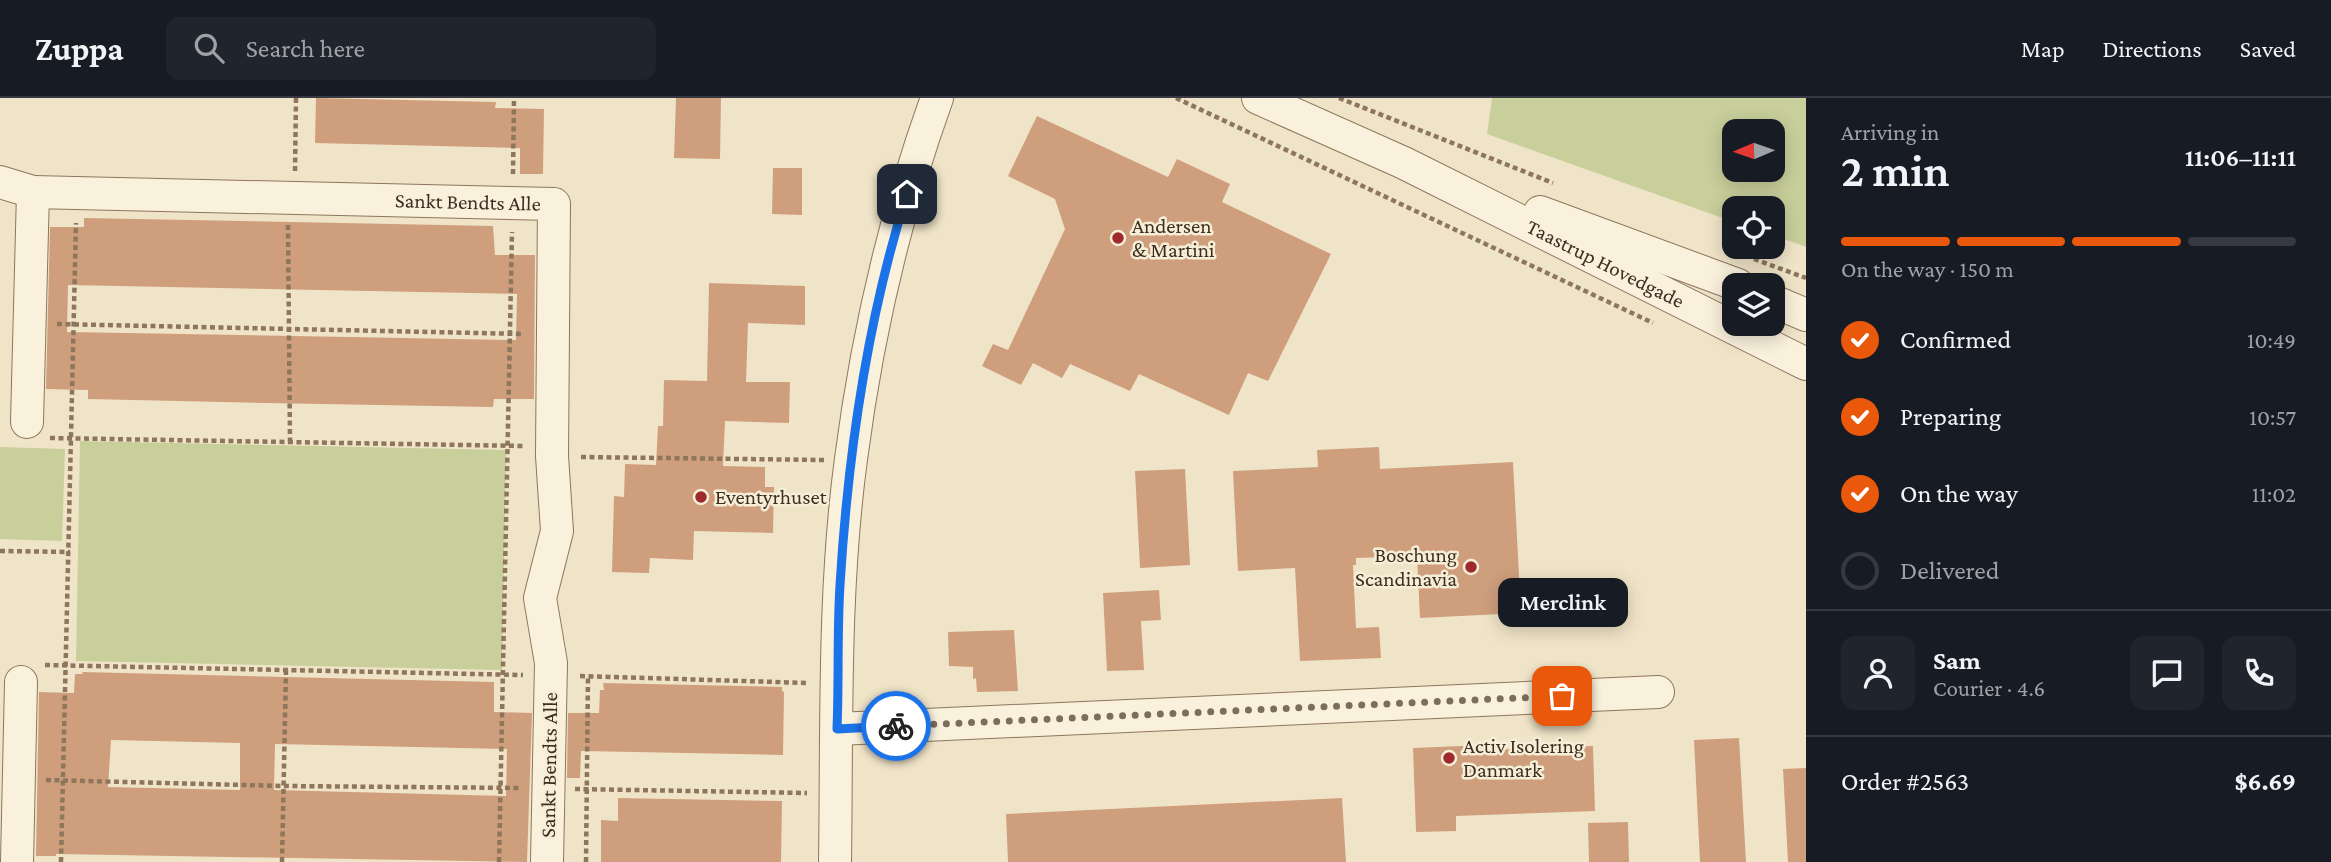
<!DOCTYPE html>
<html lang="en">
<head>
<meta charset="utf-8">
<style>
  :root { --surface:#171b24; --page:#20242c; --text:#f1f3f6; --muted:#9ea1a6; --line:#363941; --accent:#ea580c }
  body { margin:0; font-family:"Crimson Pro",serif; background:var(--page); color:var(--text); height:100vh; display:flex; flex-direction:column; font-size:26px; white-space:nowrap }
  * { box-sizing:border-box; margin:0 }
  p { font-size:23px; color:var(--muted) }
  .icon { flex:none; width:38px; height:38px; fill:none; stroke:currentColor; stroke-width:2; stroke-linecap:round; stroke-linejoin:round }
  .map { position:relative; flex:1; overflow:hidden }
  .panel { display:flex; flex-direction:column; background:var(--surface); width:525px }
  .panel>* { flex:none }
  .needle { width:46px; rotate:268deg }
  .fabs { position:absolute; left:1722px; top:21px; display:grid; gap:14px }
  .fabs a { display:grid; place-items:center; width:63px; height:63px; border-radius:14px; background:var(--surface); box-shadow:0 4px 18px #0003; font-size:35px }
  .pin { position:absolute; display:grid; place-items:center; width:60px; height:60px; color:#fff; margin:-30px; border-radius:14px; box-shadow:0 4px 10px #0006 }
  .courier { position:absolute; display:grid; place-items:center; width:70px; height:70px; margin:-35px; border:5px solid #1a73e8; border-radius:50%; background:#fff; color:#222; box-shadow:0 2px 9px #0007 }
  .bubble { position:absolute; height:49px; border-radius:14px; background:var(--surface); box-shadow:0 4px 18px #0003; font-size:23px; font-weight:600; line-height:49px; text-align:center }
  .summary em { font-style:normal; font-weight:600 }
  .summary div { display:flex; flex-direction:column-reverse }
  .summary { display:flex; align-items:center; justify-content:space-between; height:119px; padding:0 35px }
  h1 { font-size:46px; font-weight:600; line-height:52px }
  .bar { display:grid; grid-template-columns:repeat(4,1fr); gap:10px 7px; align-content:center; height:84px; padding:0 35px }
  .bar i { height:9px; border-radius:5px; background:var(--line) }
  .bar .active { background:var(--accent) }
  .bar p { grid-column:span 4 }
  .line { display:flex; align-items:center; gap:18px; padding:0 35px; border-top:2px solid var(--line) }
  .line div { flex:1 }
  .round { display:grid; place-items:center; flex:none; width:74px; height:74px; border-radius:14px; background:var(--page) }
  ol { padding:0 35px; list-style:none }
  li { display:flex; align-items:center; gap:21px; height:77px }
  li p { margin-inline-start:auto }
  li .icon { padding:7px; border-radius:50%; background:var(--accent); color:#fff; stroke-width:4 }
  li:last-child { color:var(--muted) }
  li i { width:38px; height:38px; border:4px solid var(--line); border-radius:50% }
  header { display:flex; align-items:center; gap:42px; box-sizing:border-box; height:98px; padding:0 35px; background:var(--surface); border-bottom:2px solid var(--line) }
  header strong { font-size:33px }
  nav { display:flex; gap:38px; margin-inline-start:auto; font-size:24px }
  .search { width:490px; height:63px; background:var(--page); display:flex; align-items:center; gap:18px; box-sizing:border-box; padding:0 24px; border-radius:14px; color:var(--muted); font-size:26px }
  main { display:flex; flex:1; min-height:0 }
  .map>svg:first-child { display:block }
</style>
</head>
<body>
<header>
<strong>Zuppa</strong>
<div class="search"><svg class="icon" aria-label="search" viewBox="0 0 24 24"><circle cx="10" cy="10" r="6"/><path d="M15 15l6 6"/></svg>Search here</div>
<nav><a>Map</a><a>Directions</a><a>Saved</a></nav>
</header>
<main>
<div class="map">
<svg width="1806" height="764" viewBox="0 0 1806 764">
  <rect width="100%" height="100%" fill="#f0e4c8"/>
  <!-- green -->
  <path fill="#c9cf9b" fill-rule="evenodd" d="M1492 0H1806V149L1773 137V110H1734V124L1487 36ZM1773 33V72H1734V33Z
    M80 343 506 352 502 572 76 563Z
    M0 349 65 351 62 443 0 441Z"/>
  <!-- building -->
  <path fill="#cf9f7d" fill-rule="evenodd" d="M316 0 496 4 495 10 544 11 543 76H520V50L315 45Z
    M676 0H721L720 61 674 60Z
    M1037 18 1168 79 1177 61 1230 86 1222 104 1331 156 1268 283 1248 275 1229 317 1139 276 1130 293 1070 266 1062 280 1033 265 1021 287 982 268 993 246 1008 252 1065 131 1055 101 1008 78Z
    M773 70H802V117L772 116Z
    M84 120 493 128 495 157H535L534 301H494L493 309 265 305 88 301V292L46 291 50 129H84ZM68 187 517 196 516 242 67 234Z
    M709 185 805 188V227L748 225 746 284H790L789 325 725 323 723 368 765 369V389H774L773 435 694 433 693 462 650 460 649 475 612 474 614 398 624 399 625 366 656 367 658 328H663L664 282 707 283Z
    M1379 349 1380 371 1513 364 1521 515 1420 520 1417 458 1356 460V467H1353L1356 530 1379 529 1381 560 1300 563 1295 470 1238 473 1233 373 1318 369 1317 352Z
    M1185 371 1190 467 1140 470 1135 373Z
    M1159 492 1161 522 1141 523 1144 572 1107 573 1103 495Z
    M1014 532 1018 593 977 594 976 580 973 581V569L949 568 948 534Z
    M82 574 494 584V614L532 615 527 764 56 756V758H36L39 594 74 595 75 576H83ZM111 642 240 645V692L108 689ZM275 646 507 651 506 698 274 692Z
    M603 585 782 589V593L784 594 783 657 581 653 580 680H567L568 615H599L600 592H604Z
    M1739 640 1746 764H1700L1694 642Z
    M1485 647V652L1593 648 1595 713 1456 718V733L1416 734 1413 650Z
    M1806 670V764H1788L1783 671Z
    M618 700 782 703 781 764H601V722L618 723Z
    M1342 700 1346 764H1008L1006 716Z
    M1628 724 1629 764H1589L1588 725Z"/>
  <g fill="none" stroke-linecap="round" stroke-linejoin="round">
    <!-- minor casing -->
    <g stroke="#8d765c" stroke-width="34">
      <g id="minor">
        <path id="s1" d="M1258 0 1404 65 1806 266"/>
        <path d="M0 84 33 94"/>
        <path d="M1540 114 1738 187"/>
        <path d="M1773 203 1806 217"/>
        <path id="s2" d="M27 324 33 94 554 106 552 358 557 433 540 500 551 565 547 764"/>
        <path d="M837 631 1658 594"/>
        <path d="M17 764 21 584"/>
        <path d="M835 764C837 630 833 494 851 361 867 238 895 116 937 0"/>
      </g>
    </g>
    <!-- path -->
    <path stroke="#8d765c" stroke-width="4.5" stroke-dasharray="5 3.5" stroke-linecap="butt" d="M1176 0 1653 225
      M1339 0 1553 85
      M295 73 296 0
      M513 76 514 0
      M288 127 290 344
      M1754 161 1806 180
      M57 226 524 236
      M50 340 524 348
      M581 359 824 362
      M0 453 70 454
      M45 567 523 577
      M580 578 809 585
      M46 682 284 688 521 690
      M575 691 807 695
      M61 764 76 125
      M282 764 286 572
      M499 764 512 134
      M586 764 588 578"/>
    <!-- minor -->
    <use href="#minor" stroke="#faf1dc" stroke-width="32"/>
  </g>
  <g fill="none" stroke-linecap="round" stroke-linejoin="round">
    <!-- done -->
    <path stroke="#7c6e5b" stroke-width="7" stroke-dasharray="0 12.6" d="M896 628 1562 598"/>
    <!-- route -->
    <path stroke="#1a73e8" stroke-width="9" d="M896 628 837 631C839 583 837 535 840 487 848 355 867 222 907 96"/>
  </g>
  <!-- markers -->
  <g fill="#9e2a2b" stroke="#f7eed8" stroke-width="2.5">
    <circle cx="1118" cy="140" r="7"/>
    <circle cx="701" cy="399" r="7"/>
    <circle cx="1471" cy="469" r="7"/>
    <circle cx="1449" cy="660" r="7"/>
  </g>
  <g text-anchor="middle" dominant-baseline="central" stroke-width="5" stroke-linejoin="round" paint-order="stroke">
    <!-- street labels -->
    <g font-size="21" fill="#3d2e20" stroke="#f7eed8">
      <text stroke="none"><textPath href="#s2" startOffset="665">Sankt Bendts Alle</textPath></text>
      <text stroke="none"><textPath href="#s1" startOffset="385">Taastrup Hovedgade</textPath></text>
      <text transform="translate(549 667) rotate(-89)">Sankt Bendts Alle</text>
    </g>
    <!-- poi labels -->
    <g font-size="21" fill="#3d2e20" stroke="#f7eed8" text-anchor="start">
      <text x="1132" y="128">Andersen<tspan x="1132" dy="24">&amp; Martini</tspan></text>
      <text x="715" y="399">Eventyrhuset</text>
      <text x="1457" y="457" text-anchor="end">Boschung<tspan x="1457" dy="24">Scandinavia</tspan></text>
      <text x="1463" y="648">Activ Isolering<tspan x="1463" dy="24">Danmark</tspan></text>
    </g>
  </g>
</svg>
<div class="fabs">
<a><svg class="needle" viewBox="-14 -14 28 28"><path d="M0-13l5 13h-10z" fill="#e53935"/><path d="M0 13l5-13h-10z" fill="#9ea1a6"/></svg></a>
<a><svg class="icon" aria-label="locate" viewBox="0 0 24 24"><circle cx="12" cy="12" r="6"/><path d="M12 2v4M12 18v4M2 12h4M18 12h4"/></svg></a>
<a><svg class="icon" aria-label="layers" viewBox="0 0 24 24"><path d="M12 4l9 5-9 5-9-5zM3 14l9 5 9-5"/></svg></a>
</div>
<div class="pin" style="left:1562px;top:598px;background:#ea580c"><svg class="icon" aria-label="bag" viewBox="0 0 24 24"><path d="M5 8h14l-1 12H6zM9 8a3 3 0 0 1 6 0"/></svg></div>
<div class="pin" style="left:907px;top:96px;background:#1f2937"><svg class="icon" aria-label="home" viewBox="0 0 24 24"><path d="M3 11l9-7 9 7M6 9v11h12V9"/></svg></div>
<div class="courier" style="left:896px;top:628px"><svg class="icon" aria-label="bike" viewBox="0 0 24 24"><circle cx="6" cy="16" r="4"/><circle cx="18" cy="16" r="4"/><path d="M6 16l4-8h5l3 8M10 8l3 8H6M13 5h3"/></svg></div>
<div class="bubble" style="left:1498px;top:480px;width:130px">Merclink</div>
</div>
<section class="panel">
<div class="summary"><div><h1>2 min</h1><p>Arriving in</p></div><em>11:06–11:11</em></div>
<div class="bar"><i class="active"></i><i class="active"></i><i class="active"></i><i></i><p>On the way · 150 m</p></div>
<ol>
<li><svg class="icon" aria-label="check" viewBox="0 0 24 24"><path d="M5 12l5 5 9-10"/></svg>Confirmed<p>10:49</p></li>
<li><svg class="icon" aria-label="check" viewBox="0 0 24 24"><path d="M5 12l5 5 9-10"/></svg>Preparing<p>10:57</p></li>
<li><svg class="icon" aria-label="check" viewBox="0 0 24 24"><path d="M5 12l5 5 9-10"/></svg>On the way<p>11:02</p></li>
<li><i></i>Delivered</li>
</ol>
<div class="line" style="height:126px"><a class="round"><svg class="icon" aria-label="person" viewBox="0 0 24 24"><circle cx="12" cy="8" r="4"/><path d="M4 21q1-7 8-7t8 7"/></svg></a><div><b>Sam</b><p>Courier · 4.6</p></div><a class="round"><svg class="icon" aria-label="chat" viewBox="0 0 24 24"><path d="M4 5h16v11H9l-5 4z"/></svg></a><a class="round"><svg class="icon" aria-label="phone" viewBox="0 0 24 24"><path d="M5 4h4l2 5-3 2q2 4 5 5l2-3 5 2v4C11 20 4 13 5 4z"/></svg></a></div>
<div class="line" style="height:91px"><div>Order #2563</div><b>$6.69</b></div>
</section>
</main>
</body>
</html>
